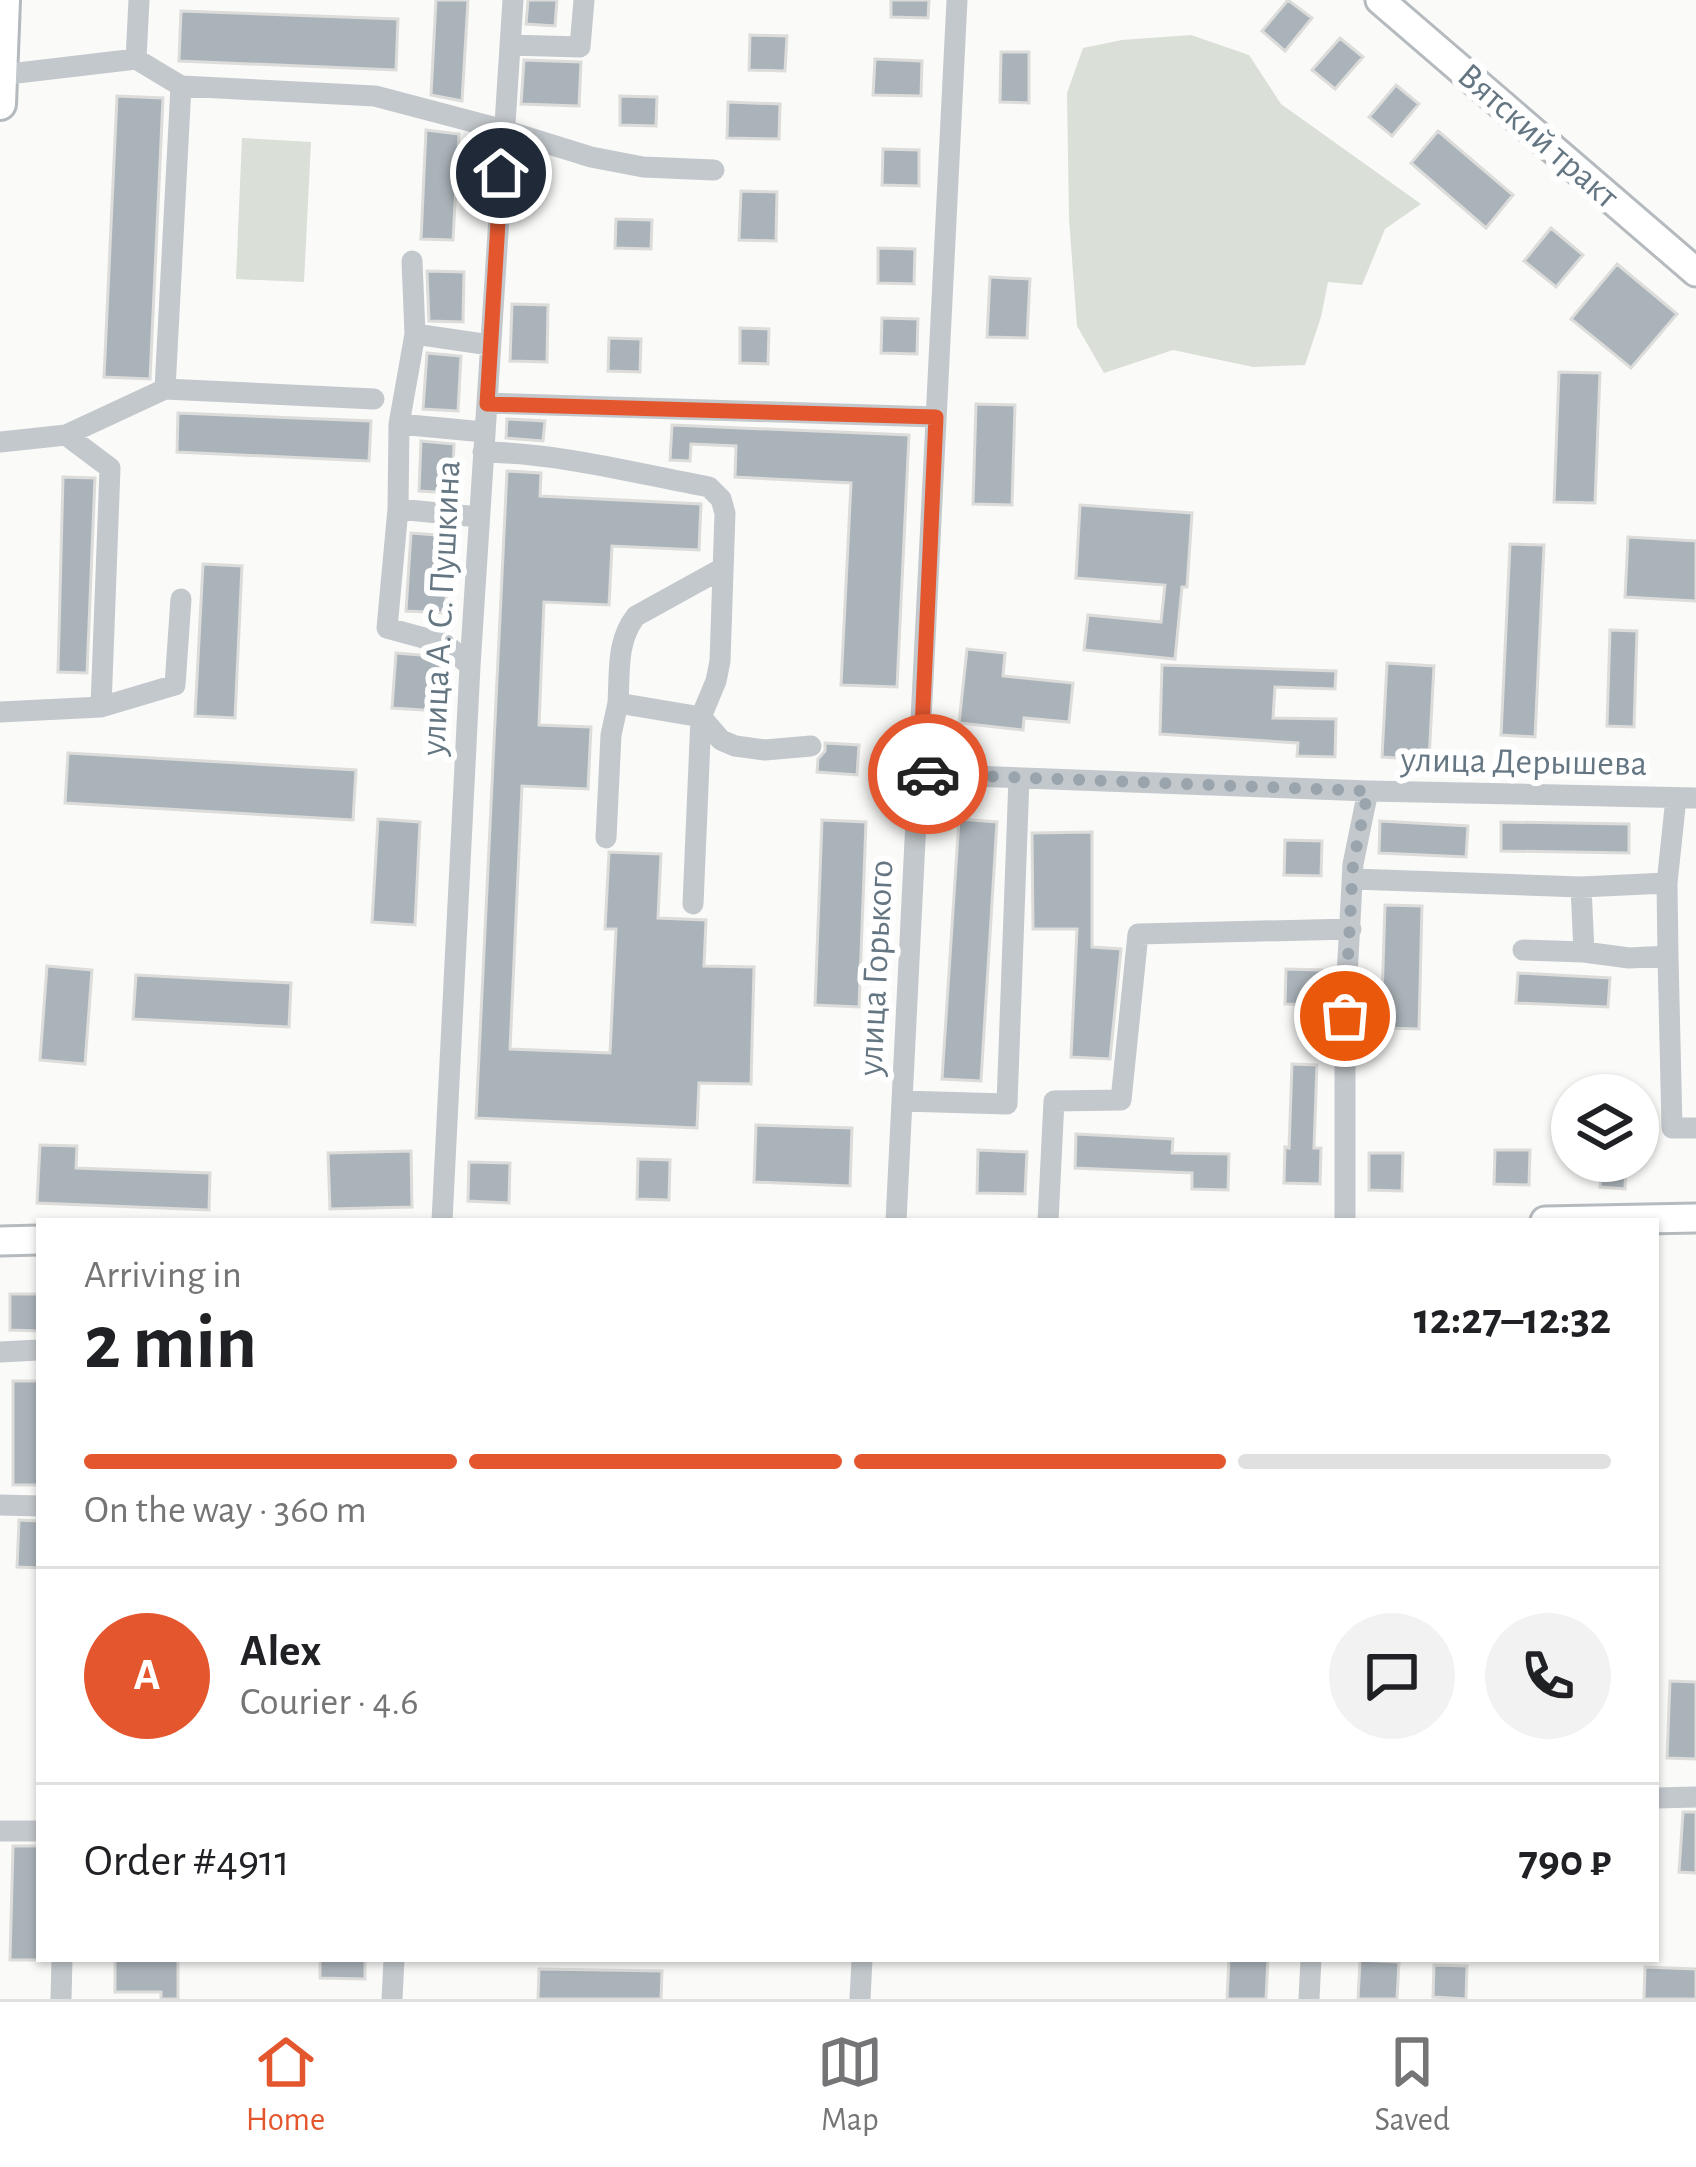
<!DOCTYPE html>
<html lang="en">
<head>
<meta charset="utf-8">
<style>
  :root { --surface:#fff; --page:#f2f2f2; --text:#202124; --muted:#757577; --line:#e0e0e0; --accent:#e4572e }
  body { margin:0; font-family:"Alegreya Sans",sans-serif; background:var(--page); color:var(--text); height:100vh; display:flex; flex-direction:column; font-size:45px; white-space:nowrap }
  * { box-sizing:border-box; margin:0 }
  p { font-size:39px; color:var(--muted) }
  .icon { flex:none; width:66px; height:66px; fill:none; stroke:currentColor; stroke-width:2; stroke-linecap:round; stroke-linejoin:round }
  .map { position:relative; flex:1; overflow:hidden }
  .sheet { position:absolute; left:36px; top:1218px; width:1623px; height:744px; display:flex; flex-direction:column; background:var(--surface); border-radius:0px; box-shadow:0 3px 9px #0004 }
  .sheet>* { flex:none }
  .tools { position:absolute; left:1551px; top:1074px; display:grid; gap:24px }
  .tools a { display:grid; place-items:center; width:108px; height:108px; border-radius:50%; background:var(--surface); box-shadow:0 3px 9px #0004; font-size:60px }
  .pin { position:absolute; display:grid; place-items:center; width:102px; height:102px; color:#fff; margin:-51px; border:6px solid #fff; border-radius:50%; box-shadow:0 3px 12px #0007 }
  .courier { position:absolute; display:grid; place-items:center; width:120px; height:120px; margin:-60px; border:9px solid #e4572e; border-radius:50%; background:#fff; color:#222; box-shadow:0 3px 15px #0007 }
  .summary em { font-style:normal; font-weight:700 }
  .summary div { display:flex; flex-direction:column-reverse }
  .summary { display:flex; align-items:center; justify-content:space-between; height:204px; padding:0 48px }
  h1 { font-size:78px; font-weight:700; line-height:90px }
  .bar { display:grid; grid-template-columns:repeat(4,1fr); gap:18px 12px; align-content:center; height:144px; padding:0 48px }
  .bar i { height:15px; border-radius:9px; background:var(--line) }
  .bar .active { background:var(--accent) }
  .bar p { grid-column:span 4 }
  .line { display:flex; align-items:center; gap:30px; padding:0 48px; border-top:3px solid var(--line) }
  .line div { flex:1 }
  .round { display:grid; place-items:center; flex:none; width:126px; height:126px; border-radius:63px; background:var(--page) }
  .tabs { display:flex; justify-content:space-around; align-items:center; height:168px; border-top:3px solid var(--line); background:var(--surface); font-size:33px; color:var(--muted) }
  .tabs a { display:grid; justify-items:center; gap:6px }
  .tabs .active { color:var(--accent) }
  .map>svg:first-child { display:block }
</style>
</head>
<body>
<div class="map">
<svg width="1696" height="1999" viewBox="0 0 1696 1999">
  <rect width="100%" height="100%" fill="#fafaf8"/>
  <!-- green -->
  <path fill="#dadfd7" d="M1191 35 1249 55 1281 104 1421 204 1385 229 1362 285 1328 282 1321 317 1305 365 1253 367 1173 350 1104 373 1077 326 1069 219 1067 93 1083 48 1122 40Z
    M242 138 311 142 304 282 236 279Z"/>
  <!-- building -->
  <path fill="#aab3b9" stroke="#dcdcda" stroke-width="3" d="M436 0H468L462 101 431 95Z
    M528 0H557L555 26 526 24Z
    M891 0H929L928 18 891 17Z
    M1288 0 1312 18 1285 51 1262 31Z
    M181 11 398 19 396 70 179 61Z
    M750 35 787 36 785 71 749 70Z
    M1340 38 1363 57 1335 89 1312 70Z
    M1001 52H1029V103L1000 102Z
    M875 59 922 61 921 96 873 95Z
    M524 60 581 62 579 106 521 104Z
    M1396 85 1419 104 1392 136 1369 117Z
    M117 96 163 98 150 379 104 377Z
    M620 96 657 97 656 126 620 125Z
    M728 102 780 104 779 139 727 138Z
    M426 130 459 134 453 240 421 239Z
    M1438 131 1513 195 1486 228 1411 163Z
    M883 149 919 150V186L882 185Z
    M741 191 777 192 776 241 739 240Z
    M616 219 652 220 651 249 615 248Z
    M1551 228 1583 255 1556 287 1524 261Z
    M878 248 915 249 914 284 878 283Z
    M1617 264 1677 314 1631 368 1571 319Z
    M427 271 464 272 463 322 429 321Z
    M990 277 1030 279 1027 338 987 337Z
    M512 304 548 305 547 362 510 361Z
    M882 318 918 319 917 354 881 353Z
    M740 328 769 329 768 364 740 363Z
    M609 338 641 339 640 372 608 371Z
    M427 353 461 356 458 411 423 409Z
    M1559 372 1600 373 1595 503 1554 502Z
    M976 404 1015 405 1012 505 973 504Z
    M178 413 371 421 369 461 177 452Z
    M507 419 545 421 543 441 506 438Z
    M672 425 909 435 897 687 841 685 851 483 735 477 736 446 691 444 690 461 670 460Z
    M421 441 454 444 452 493 419 491Z
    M507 471 541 473 540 496 701 504 699 550 612 546 609 605 544 602 539 725 591 727 588 789 522 786 510 1049 610 1053 616 929H605L609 852 661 854 658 918 706 920 704 966 754 967 751 1084 699 1083 697 1128 476 1118Z
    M63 477 95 478 87 673 58 672Z
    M1080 505 1192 513 1187 587H1182L1175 659 1084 650 1088 615 1161 622 1165 585 1076 578Z
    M411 533 450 536 445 613 406 611Z
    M1628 537 1696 541V601L1625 597Z
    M1510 544 1544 545 1535 737 1501 735Z
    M203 564 242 566 235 718 195 716Z
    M1610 630 1637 631 1634 727 1607 726Z
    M967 649 1005 653 1003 676 1073 683 1069 722 1024 718 1023 730 959 723Z
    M396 653 433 656 441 660 438 711 392 708Z
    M1387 663 1434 666 1429 760 1382 757Z
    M1162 665 1336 671 1335 689 1275 687 1273 718 1336 719 1335 757 1297 756 1298 743 1160 734Z
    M825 743 859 745 857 775 817 772 818 759 825 751Z
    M68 753 356 770 353 820 65 803Z
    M378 819 420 822 415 925 372 922Z
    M959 819 997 822 981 1081 942 1079Z
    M822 820 866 822 859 1007 815 1005Z
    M1380 821 1468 826 1466 857 1379 853Z
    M1501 822 1629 824V853L1501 851Z
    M1092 832V947L1121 949 1110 1059 1071 1057 1077 929H1033L1032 833Z
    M1285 840 1322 841 1321 876 1284 875Z
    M1385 905 1422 906 1419 1029 1381 1028Z
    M47 966 92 970 85 1064 40 1060Z
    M1286 969 1322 970V1005L1285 1004Z
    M1518 973 1610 978 1608 1007 1516 1003Z
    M136 975 291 983 289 1027 133 1019Z
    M1292 1064 1317 1065 1314 1148H1321L1320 1184 1284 1183 1285 1147 1289 1148Z
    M756 1125 852 1128 850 1186 754 1182Z
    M1076 1134 1173 1139 1172 1153 1229 1154 1228 1190 1192 1189V1173L1075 1168Z
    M40 1145 77 1146 76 1168 210 1173 209 1210 37 1203Z
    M978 1150 1027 1152 1025 1194 977 1193Z
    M1495 1150H1530L1529 1185 1494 1184Z
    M411 1151 412 1207 330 1209 328 1153Z
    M1369 1153H1403L1402 1191 1369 1190Z
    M638 1159 670 1160 669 1200 637 1199Z
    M1602 1161H1626L1625 1189 1600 1187Z
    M469 1162 510 1163 509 1203 468 1201Z
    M10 1294H39V1331L10 1330Z
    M13 1381H39V1485H13Z
    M19 1520 39 1521V1568L17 1567Z
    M1670 1681 1696 1682V1759L1667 1758Z
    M1683 1812H1696V1873L1679 1872Z
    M13 1846H39V1960H10Z
    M115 1959H178V1999H161V1992H115Z
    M320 1959H365V1979L320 1978Z
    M1229 1959H1268L1266 1999H1227Z
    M1360 1960 1399 1962 1397 1999H1358Z
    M1434 1965 1467 1966 1466 1999 1433 1997Z
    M1645 1967 1696 1969V1999H1644Z
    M539 1969 662 1971 661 1999H538Z"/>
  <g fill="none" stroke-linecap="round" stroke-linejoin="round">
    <!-- major casing -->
    <g stroke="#b5babe" stroke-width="33">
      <path id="major" d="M1380 0 1696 272
        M1545 1221 1696 1218
        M0 1241 39 1240"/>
    </g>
    <!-- highway casing -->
    <g stroke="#b4b9bd" stroke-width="36">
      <path id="highway" d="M0 104 4 0"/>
    </g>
    <!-- minor -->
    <path stroke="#c3c8cc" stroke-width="21" d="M510 45 580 47 584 0
      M136 59 139 0
      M0 75 136 59 181 86 165 389 66 435 0 442
      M181 86 375 96 504 130 591 157 643 167 714 170
      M412 261 415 334 399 424 398 509 387 628 446 644 470 666
      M415 334 490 345
      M165 389 374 399
      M487 403 936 417
      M399 424 484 432
      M483 452C559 453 634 473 709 487L721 499 725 513 720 661 716 681 701 717 693 904
      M398 509 479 517
      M723 568 636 616C616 641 620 672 618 703L701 717 721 740 735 746 765 750 811 746
      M101 707 175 685 181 599
      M0 712 101 707 110 468 66 435
      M919 774 1368 791 1696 798
      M606 838 611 735 618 703
      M1353 879 1581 887 1584 952 1523 950
      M1581 887 1667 883
      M1584 952 1629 958 1668 956 1667 883 1676 798
      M1668 956 1672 1128H1696
      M902 1101 1007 1104 1019 778
      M442 1221 470 666 513 0
      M896 1221 957 0
      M1048 1221 1054 1101 1121 1100 1138 934 1351 929
      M1345 1221V1015L1353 864 1368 791
      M0 1352 39 1350
      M0 1505 39 1506
      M1656 1798 1696 1797
      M0 1831H39
      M61 1999 62 1959
      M392 1999 394 1959
      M860 1999 862 1959
      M1309 1999 1311 1959"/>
    <!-- major -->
    <use href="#major" stroke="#fff" stroke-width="27"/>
    <!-- highway -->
    <use href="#highway" stroke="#fff" stroke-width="30"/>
  </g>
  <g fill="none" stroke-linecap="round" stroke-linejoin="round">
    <!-- done -->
    <path stroke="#99a4ac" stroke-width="12" stroke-dasharray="0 21.6" d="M928 774 1368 791 1353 864 1345 1016"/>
    <!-- route -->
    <path stroke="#e4572e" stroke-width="15" d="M501 173 487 404 936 417 920 774H928"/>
  </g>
  <g text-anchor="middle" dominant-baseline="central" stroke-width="12" stroke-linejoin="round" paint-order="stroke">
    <!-- street labels -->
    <g font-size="36" fill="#657683" stroke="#fff">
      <text transform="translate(1538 136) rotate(41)">Вятский тракт</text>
      <text transform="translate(441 608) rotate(-87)">улица А. С. Пушкина</text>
      <text transform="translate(1524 762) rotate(1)">улица Дерышева</text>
      <text transform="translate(876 968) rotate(-87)">улица Горького</text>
    </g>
  </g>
</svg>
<div class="tools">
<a><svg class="icon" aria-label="layers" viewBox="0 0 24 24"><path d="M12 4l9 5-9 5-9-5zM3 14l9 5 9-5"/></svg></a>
</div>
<div class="pin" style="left:1345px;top:1016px;background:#ea580c"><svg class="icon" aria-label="bag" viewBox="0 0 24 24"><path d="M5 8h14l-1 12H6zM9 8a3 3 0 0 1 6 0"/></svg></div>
<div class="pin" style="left:501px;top:173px;background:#1f2937"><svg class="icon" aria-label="home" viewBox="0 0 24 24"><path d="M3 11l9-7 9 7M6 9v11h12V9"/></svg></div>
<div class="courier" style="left:928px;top:774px"><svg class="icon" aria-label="car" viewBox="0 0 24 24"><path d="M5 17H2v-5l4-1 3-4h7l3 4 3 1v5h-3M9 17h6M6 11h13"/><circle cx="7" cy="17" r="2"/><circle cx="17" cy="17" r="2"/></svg></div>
<section class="sheet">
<div class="summary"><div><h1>2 min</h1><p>Arriving in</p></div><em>12:27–12:32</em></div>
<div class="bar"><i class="active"></i><i class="active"></i><i class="active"></i><i></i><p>On the way · 360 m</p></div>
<div class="line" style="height:216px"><b class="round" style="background:var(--accent);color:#fff">A</b><div><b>Alex</b><p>Courier · 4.6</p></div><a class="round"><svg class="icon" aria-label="chat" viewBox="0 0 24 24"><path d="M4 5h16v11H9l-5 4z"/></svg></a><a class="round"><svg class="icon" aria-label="phone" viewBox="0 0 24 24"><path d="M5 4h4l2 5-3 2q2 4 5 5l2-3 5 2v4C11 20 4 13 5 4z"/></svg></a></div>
<div class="line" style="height:156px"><div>Order #4911</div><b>790 ₽</b></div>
</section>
</div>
<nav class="tabs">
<a class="active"><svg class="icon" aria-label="home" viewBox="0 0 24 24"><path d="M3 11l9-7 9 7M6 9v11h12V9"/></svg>Home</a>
<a><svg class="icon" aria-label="map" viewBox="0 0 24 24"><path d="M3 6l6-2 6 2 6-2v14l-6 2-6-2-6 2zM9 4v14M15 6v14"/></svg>Map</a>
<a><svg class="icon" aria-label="saved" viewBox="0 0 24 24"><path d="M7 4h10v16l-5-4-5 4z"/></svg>Saved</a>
</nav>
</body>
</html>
